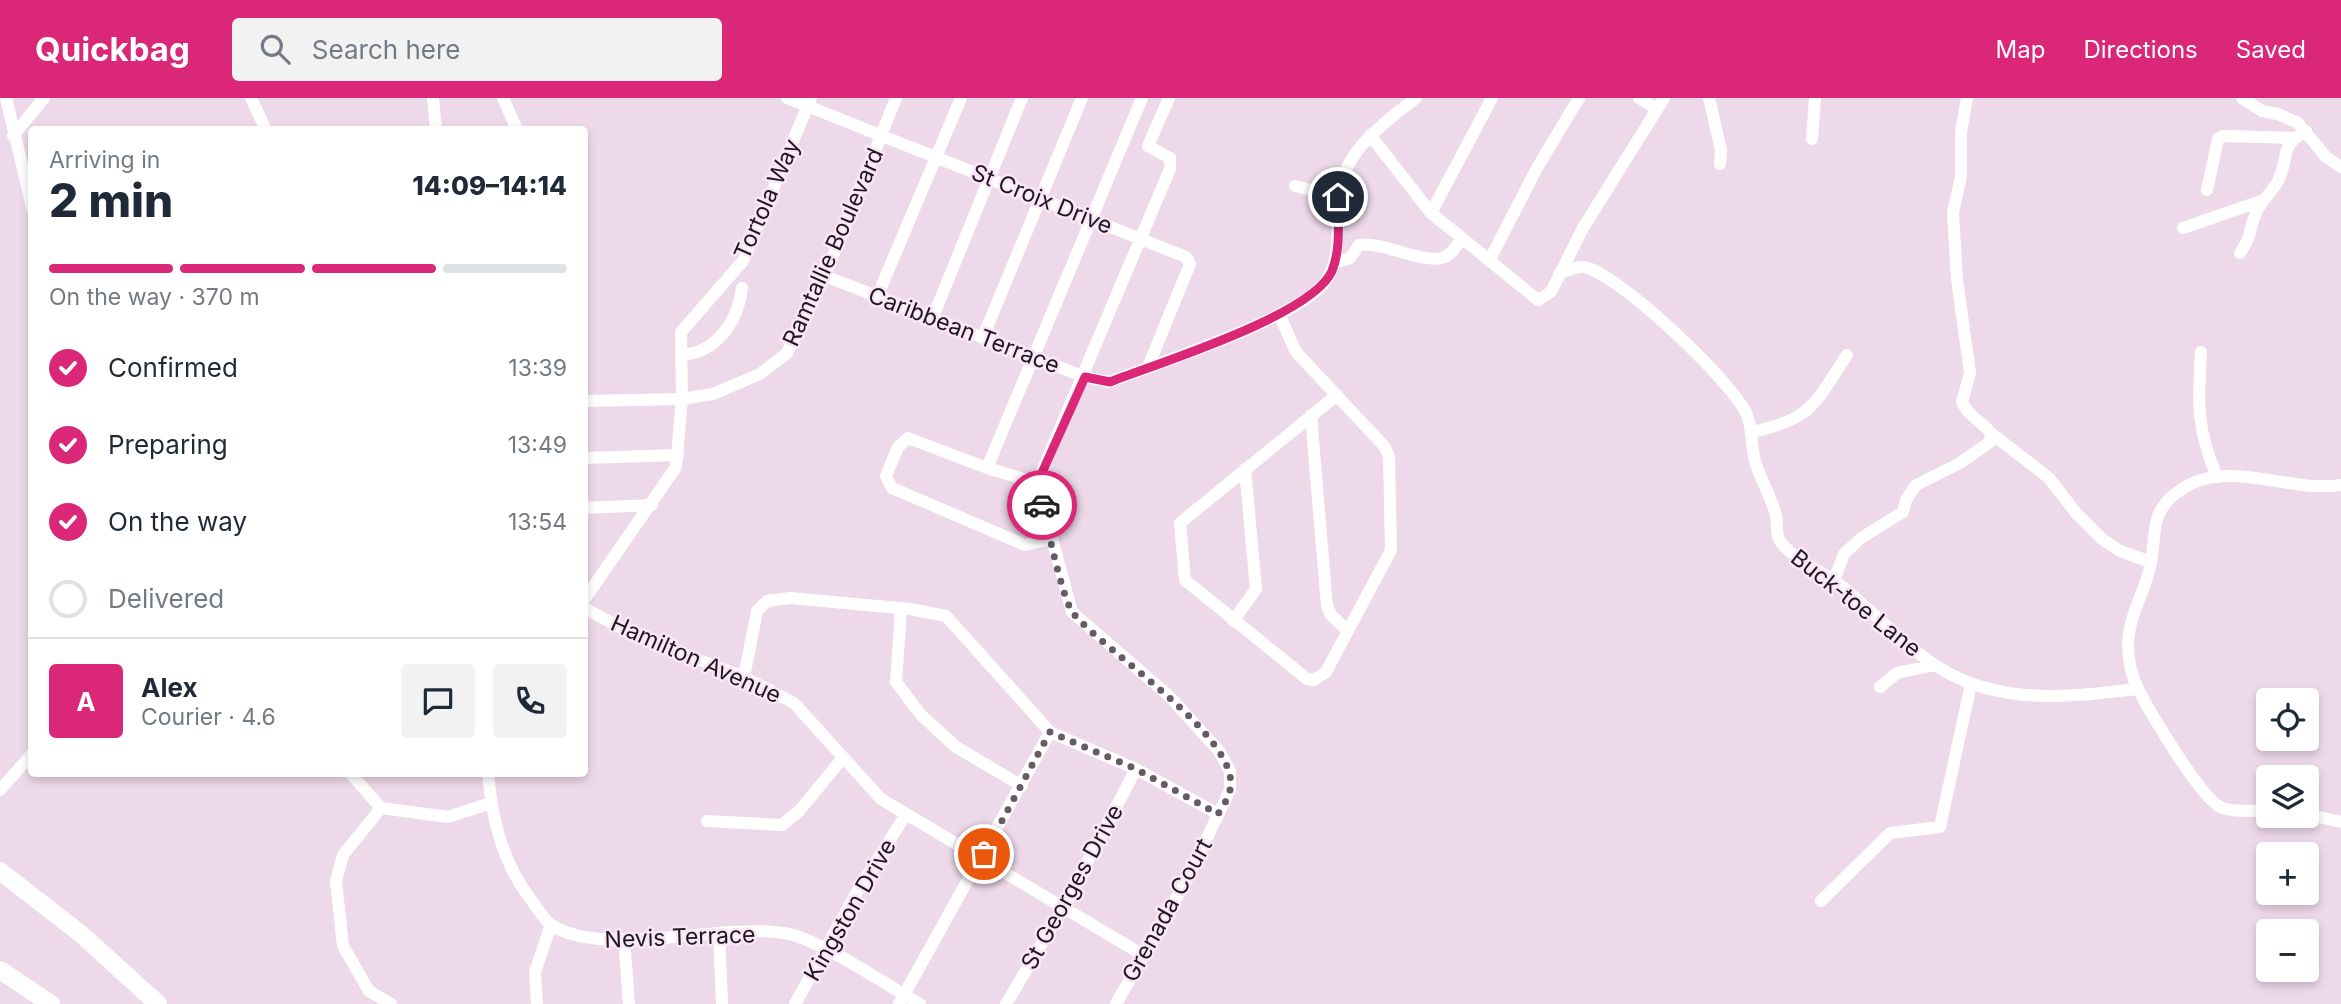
<!DOCTYPE html>
<html lang="en">
<head>
<meta charset="utf-8">
<style>
  :root { --surface:#fff; --page:#f2f2f3; --text:#1f2937; --muted:#747a83; --line:#e0e1e3; --accent:#db2777 }
  body { margin:0; font-family:Inter,sans-serif; background:var(--page); color:var(--text); height:100vh; display:flex; flex-direction:column; font-size:26px; white-space:nowrap }
  * { box-sizing:border-box; margin:0 }
  p { font-size:23px; color:var(--muted) }
  .icon { flex:none; width:38px; height:38px; fill:none; stroke:currentColor; stroke-width:2; stroke-linecap:round; stroke-linejoin:round }
  .map { position:relative; flex:1; overflow:hidden }
  .details { position:absolute; left:28px; top:28px; width:560px; height:651px; display:flex; flex-direction:column; background:var(--surface); border-radius:7px; box-shadow:0 4px 10px #0003 }
  .details>* { flex:none }
  .controls { position:absolute; left:2256px; top:590px; display:grid; gap:14px }
  .controls a { display:grid; place-items:center; width:63px; height:63px; border-radius:7px; background:var(--surface); box-shadow:0 4px 10px #0003; font-size:35px }
  .pin { position:absolute; display:grid; place-items:center; width:60px; height:60px; color:#fff; margin:-30px; border:4px solid #fff; border-radius:50%; box-shadow:0 2px 7px #0007 }
  .courier { position:absolute; display:grid; place-items:center; width:70px; height:70px; margin:-35px; border:5px solid #db2777; border-radius:50%; background:#fff; color:#222; box-shadow:0 2px 9px #0007 }
  .headline em { font-style:normal; font-weight:800 }
  .headline div { display:flex; flex-direction:column-reverse }
  .headline { display:flex; align-items:center; justify-content:space-between; height:119px; padding:0 21px }
  h1 { font-size:46px; font-weight:800; line-height:52px }
  .bar { display:grid; grid-template-columns:repeat(4,1fr); gap:10px 7px; align-content:center; height:84px; padding:0 21px }
  .bar i { height:9px; border-radius:5px; background:var(--line) }
  .bar .active { background:var(--accent) }
  .bar p { grid-column:span 4 }
  .line { display:flex; align-items:center; gap:18px; padding:0 21px; border-top:2px solid var(--line) }
  .line div { flex:1 }
  .round { display:grid; place-items:center; flex:none; width:74px; height:74px; border-radius:7px; background:var(--page) }
  ol { padding:0 21px; list-style:none }
  li { display:flex; align-items:center; gap:21px; height:77px }
  li p { margin-inline-start:auto }
  li .icon { padding:7px; border-radius:50%; background:var(--accent); color:#fff; stroke-width:4 }
  li:last-child { color:var(--muted) }
  li i { width:38px; height:38px; border:4px solid var(--line); border-radius:50% }
  header { display:flex; align-items:center; gap:42px; box-sizing:border-box; height:98px; padding:0 35px; background:var(--accent); color:#fff }
  header strong { font-size:33px }
  nav { display:flex; gap:38px; margin-inline-start:auto; font-size:24px }
  .search { width:490px; height:63px; background:var(--page); display:flex; align-items:center; gap:18px; box-sizing:border-box; padding:0 24px; border-radius:7px; color:var(--muted); font-size:26px }
  .map>svg:first-child { display:block }
</style>
</head>
<body>
<header>
<strong>Quickbag</strong>
<div class="search"><svg class="icon" aria-label="search" viewBox="0 0 24 24"><circle cx="10" cy="10" r="6"/><path d="M15 15l6 6"/></svg>Search here</div>
<nav><a>Map</a><a>Directions</a><a>Saved</a></nav>
</header>
<div class="map">
<svg width="2341" height="906" viewBox="0 0 2341 906">
  <rect width="100%" height="100%" fill="#edd9ea"/>
  <g fill="none" stroke-linecap="round" stroke-linejoin="round">
    <!-- minor -->
    <path stroke="#fff" stroke-width="12" d="M6 0 32 109
      M251 0 266 32
      M433 0 436 32
      M503 0 517 32
      M787 0 1186 159 1190 166 1148 269
      M1639 0 1657 11
      M1709 0 1721 52 1720 66
      M2242 0 2262 13 2278 16 2298 25 2326 59 2341 69
      M1370 37 1431 115 1538 202 1551 194 1583 130 1664 0
      M13 38 44 0
      M1812 41 1815 0
      M1295 88 1338 99
      M2207 92 2218 41 2223 38 2293 40
      M1431 115 1492 0
      M2183 130 2264 102
      M2240 155C2253 137 2248 132 2256 115 2261 103 2272 94 2278 83 2290 60 2278 48 2306 33
      M1489 163 1537 70 1579 0
      M1334 165 1350 160 1359 147C1382 143 1419 165 1442 160 1451 158 1457 147 1462 140
      M1559 176C1566 173 1575 168 1584 169 1618 175 1734 285 1747 317 1753 333 1751 348 1755 363 1760 382 1772 399 1776 418 1778 426 1775 436 1780 443 1795 464 1825 474 1844 490 1875 516 1904 547 1938 569 1999 608 2070 599 2138 591
      M825 178 1035 260 1085 279 1109 284C1156 266 1299 220 1325 184 1342 160 1336 129 1338 102 1342 53 1382 27 1416 0
      M877 199 961 0
      M1280 218 1296 254 1385 349 1389 359 1391 452 1326 574 1314 582 1307 581 1185 482 1180 425 1337 297
      M933 219 1022 0
      M983 239 1082 0
      M2201 254C2198 306 2196 329 2217 379
      M681 257C717 255 738 223 742 190
      M584 303 682 301 713 296 760 276 787 255 825 178 896 0
      M1311 317 1327 508 1331 517 1347 532
      M1753 334C1814 320 1814 306 1847 257
      M1991 335 2049 380 2076 415 2102 441 2120 453 2151 464
      M584 360 678 357
      M987 370 1037 385
      M584 410 652 407
      M1050 441 1025 447 892 390 886 378 898 349 908 340 987 370 1142 0
      M1834 482 1844 456 1861 440 1903 414 1906 402 1916 387 1960 365 1990 344 1991 335C1981 323 1968 318 1962 304L1970 275 1957 181 1953 114 1961 79V34L1967 0
      M584 502 676 369 682 301 681 234 743 163 811 0
      M584 510 638 539 744 579 794 605 881 701 1143 857
      M901 512 896 584 921 617 956 649 1022 688
      M1233 523 1256 491 1245 371
      M744 579 757 513 767 503 790 500 910 511 946 518 1050 634 1136 671 1218 716
      M1880 589 1897 575 1935 567
      M351 676 381 710 448 719 491 705
      M488 676C492 720 502 763 529 799 536 808 544 823 553 828 608 861 723 823 789 836 821 843 889 888 920 906
      M0 692 32 656
      M381 710 343 757 336 783 343 848 369 893 391 906
      M2268 713C2255 712 2232 715 2220 709 2199 697 2151 616 2138 591 2131 577 2128 561 2128 545 2129 518 2144 495 2150 469 2157 441 2148 417 2175 396 2225 356 2286 396 2341 387
      M2306 716 2341 724
      M707 723 782 727 799 713 842 661
      M1821 803 1890 735 1940 729 1971 586
      M719 835 722 906
      M624 841 629 906
      M537 906 535 874 551 827
      M795 906 858 792 905 718
      M899 906 1050 634
      M1006 906 1067 803 1136 671
      M1116 906 1187 781 1230 692V673L1219 653 1169 598 1072 514 1037 385 1170 71V60L1148 48 1169 0"/>
    <!-- highway -->
    <path stroke="#fff" stroke-width="18" d="M0 773 81 836 158 906
      M0 872 51 906"/>
  </g>
  <g fill="none" stroke-linecap="round" stroke-linejoin="round">
    <!-- done -->
    <path stroke="#665b65" stroke-width="7" stroke-dasharray="0 12.6" d="M984 756 1050 634 1136 671 1218 716C1222 709 1229 700 1230 692 1242 639 1103 553 1073 515 1063 503 1047 427 1042 407"/>
    <!-- route -->
    <path stroke="#db2777" stroke-width="9" d="M1042 407 1037 386 1085 279 1110 284C1158 265 1312 218 1332 173 1341 151 1338 123 1338 99"/>
  </g>
  <g text-anchor="middle" dominant-baseline="central" stroke-width="5" stroke-linejoin="round" paint-order="stroke">
    <!-- street labels -->
    <g font-size="23" fill="#1e171e" stroke="#fae6f8">
      <text transform="translate(767 101) rotate(-66)">Tortola Way</text>
      <text transform="translate(1042 101) rotate(22)">St Croix Drive</text>
      <text transform="translate(833 149) rotate(-66)">Ramtallie Boulevard</text>
      <text transform="translate(964 232) rotate(21)">Caribbean Terrace</text>
      <text transform="translate(1856 505) rotate(38)">Buck-toe Lane</text>
      <text transform="translate(696 561) rotate(24)">Hamilton Avenue</text>
      <text transform="translate(1072 789) rotate(-61)">St Georges Drive</text>
      <text transform="translate(850 812) rotate(-60)">Kingston Drive</text>
      <text transform="translate(1167 812) rotate(-61)">Grenada Court</text>
      <text transform="translate(680 839) rotate(-2)">Nevis Terrace</text>
    </g>
  </g>
</svg>
<div class="controls">
<a><svg class="icon" aria-label="locate" viewBox="0 0 24 24"><circle cx="12" cy="12" r="6"/><path d="M12 2v4M12 18v4M2 12h4M18 12h4"/></svg></a>
<a><svg class="icon" aria-label="layers" viewBox="0 0 24 24"><path d="M12 4l9 5-9 5-9-5zM3 14l9 5 9-5"/></svg></a>
<a>+</a>
<a>−</a>
</div>
<div class="pin" style="left:984px;top:756px;background:#ea580c"><svg class="icon" aria-label="bag" viewBox="0 0 24 24"><path d="M5 8h14l-1 12H6zM9 8a3 3 0 0 1 6 0"/></svg></div>
<div class="pin" style="left:1338px;top:99px;background:#1f2937"><svg class="icon" aria-label="home" viewBox="0 0 24 24"><path d="M3 11l9-7 9 7M6 9v11h12V9"/></svg></div>
<div class="courier" style="left:1042px;top:407px"><svg class="icon" aria-label="car" viewBox="0 0 24 24"><path d="M5 17H2v-5l4-1 3-4h7l3 4 3 1v5h-3M9 17h6M6 11h13"/><circle cx="7" cy="17" r="2"/><circle cx="17" cy="17" r="2"/></svg></div>
<section class="details">
<div class="headline"><div><h1>2 min</h1><p>Arriving in</p></div><em>14:09–14:14</em></div>
<div class="bar"><i class="active"></i><i class="active"></i><i class="active"></i><i></i><p>On the way · 370 m</p></div>
<ol>
<li><svg class="icon" aria-label="check" viewBox="0 0 24 24"><path d="M5 12l5 5 9-10"/></svg>Confirmed<p>13:39</p></li>
<li><svg class="icon" aria-label="check" viewBox="0 0 24 24"><path d="M5 12l5 5 9-10"/></svg>Preparing<p>13:49</p></li>
<li><svg class="icon" aria-label="check" viewBox="0 0 24 24"><path d="M5 12l5 5 9-10"/></svg>On the way<p>13:54</p></li>
<li><i></i>Delivered</li>
</ol>
<div class="line" style="height:126px"><b class="round" style="background:var(--accent);color:#fff">A</b><div><b>Alex</b><p>Courier · 4.6</p></div><a class="round"><svg class="icon" aria-label="chat" viewBox="0 0 24 24"><path d="M4 5h16v11H9l-5 4z"/></svg></a><a class="round"><svg class="icon" aria-label="phone" viewBox="0 0 24 24"><path d="M5 4h4l2 5-3 2q2 4 5 5l2-3 5 2v4C11 20 4 13 5 4z"/></svg></a></div>
</section>
</div>
</body>
</html>
